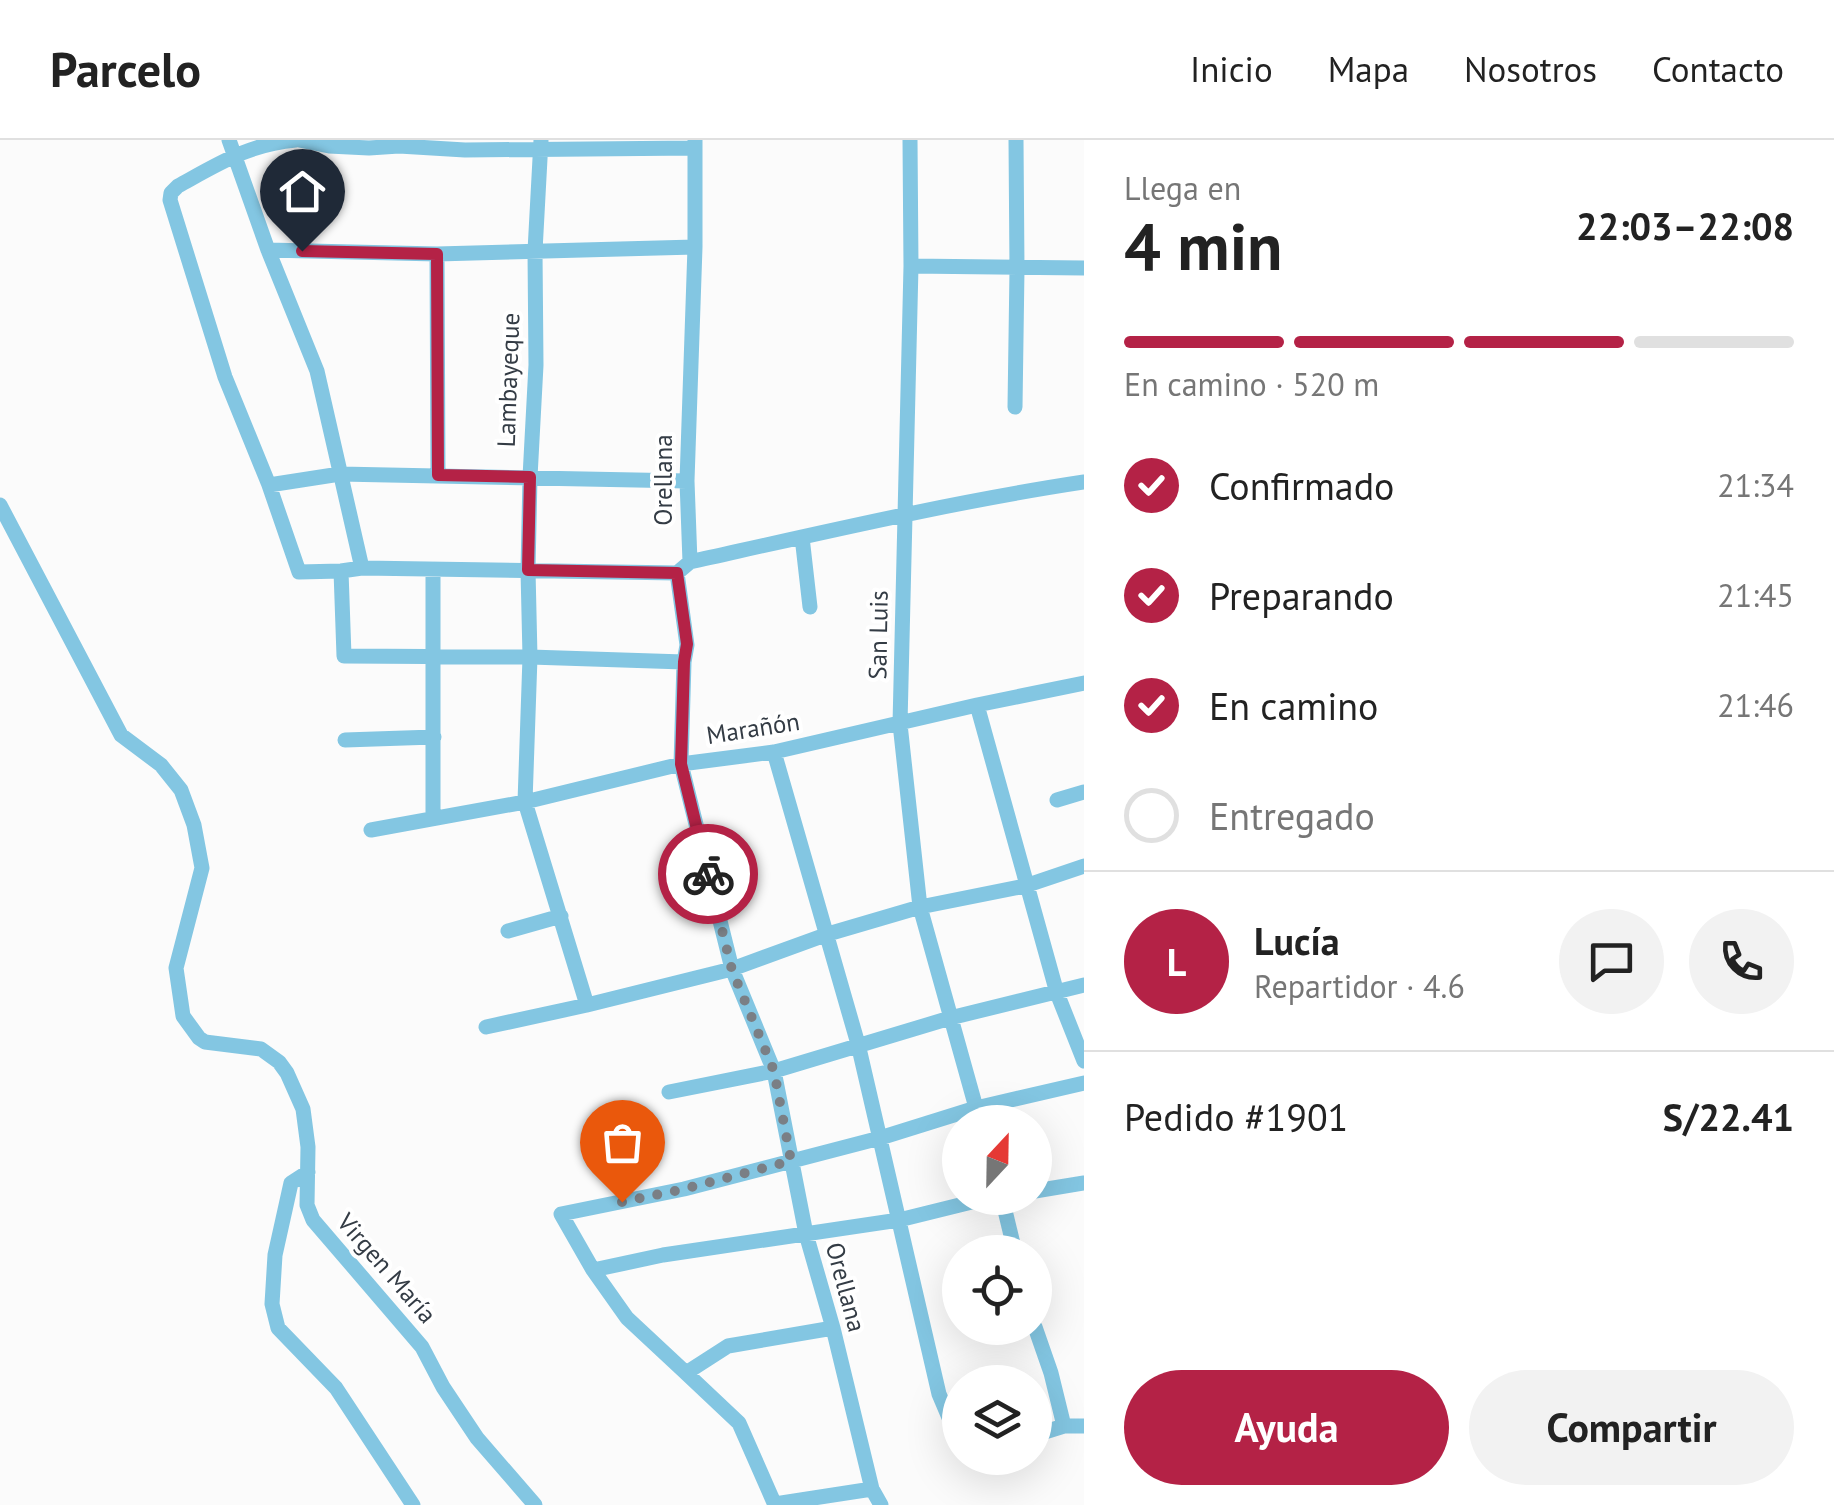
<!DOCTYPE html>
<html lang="es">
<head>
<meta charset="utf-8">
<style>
  :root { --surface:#fff; --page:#f2f2f2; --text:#222; --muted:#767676; --line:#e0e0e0; --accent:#b42246 }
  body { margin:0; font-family:"PT Sans",sans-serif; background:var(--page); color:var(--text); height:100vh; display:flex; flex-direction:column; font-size:38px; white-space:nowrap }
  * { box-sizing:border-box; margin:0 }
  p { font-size:32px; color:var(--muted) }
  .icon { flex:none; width:55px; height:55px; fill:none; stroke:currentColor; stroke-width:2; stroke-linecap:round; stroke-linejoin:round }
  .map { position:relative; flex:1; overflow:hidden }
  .sheet { display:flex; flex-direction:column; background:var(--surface); width:750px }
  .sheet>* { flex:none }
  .needle { width:65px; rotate:22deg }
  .fabs { position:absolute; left:942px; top:965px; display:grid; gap:20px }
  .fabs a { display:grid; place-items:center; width:110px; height:110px; border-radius:50%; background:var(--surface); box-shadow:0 10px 40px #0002; font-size:50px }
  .pin { position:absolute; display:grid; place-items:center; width:85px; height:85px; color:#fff; margin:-102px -42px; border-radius:50% 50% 50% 0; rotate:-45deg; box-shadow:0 0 10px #0007 }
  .pin .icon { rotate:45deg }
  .courier { position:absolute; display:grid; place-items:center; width:100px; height:100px; margin:-50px; border:8px solid #b42246; border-radius:50%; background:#fff; color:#222; box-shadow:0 2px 12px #0007 }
  .summary em { font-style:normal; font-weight:700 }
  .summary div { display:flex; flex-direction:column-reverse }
  .summary { display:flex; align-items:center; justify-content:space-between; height:170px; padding:0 40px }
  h1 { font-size:65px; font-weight:700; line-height:75px }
  .bar { display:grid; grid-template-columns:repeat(4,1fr); gap:15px 10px; align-content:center; height:120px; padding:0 40px }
  .bar i { height:12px; border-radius:8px; background:var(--line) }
  .bar .current { background:var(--accent) }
  .bar p { grid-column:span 4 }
  .line { display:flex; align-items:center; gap:25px; padding:0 40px; border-top:2px solid var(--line) }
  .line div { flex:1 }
  .round { display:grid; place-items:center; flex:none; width:105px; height:105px; border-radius:52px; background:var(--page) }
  ol { padding:0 40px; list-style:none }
  li { display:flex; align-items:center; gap:30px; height:110px }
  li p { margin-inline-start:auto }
  li .icon { padding:10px; border-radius:50%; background:var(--accent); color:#fff; stroke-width:4 }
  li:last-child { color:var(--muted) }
  li i { width:55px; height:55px; border:5px solid var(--line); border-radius:50% }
  .primary-button { display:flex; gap:20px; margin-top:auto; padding:20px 40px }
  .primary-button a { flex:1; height:115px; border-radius:60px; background:var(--accent); color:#fff; font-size:40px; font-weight:700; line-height:115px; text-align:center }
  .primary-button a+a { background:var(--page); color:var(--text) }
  header { display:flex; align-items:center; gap:60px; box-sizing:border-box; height:140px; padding:0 50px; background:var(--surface); border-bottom:2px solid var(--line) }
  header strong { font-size:48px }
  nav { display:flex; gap:55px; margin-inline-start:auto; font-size:35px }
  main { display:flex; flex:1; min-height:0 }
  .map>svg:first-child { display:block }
</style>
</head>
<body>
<header>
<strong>Parcelo</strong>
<nav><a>Inicio</a><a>Mapa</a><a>Nosotros</a><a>Contacto</a></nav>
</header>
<main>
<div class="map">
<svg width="1084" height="1365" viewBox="0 0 1084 1365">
  <rect width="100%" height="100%" fill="#fbfbfb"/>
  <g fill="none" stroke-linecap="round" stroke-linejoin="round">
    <!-- street -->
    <path stroke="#83c6e2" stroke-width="15" d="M229 0 268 110 317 231 362 428
      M296 0C249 4 218 24 178 46L171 53 170 60 225 237 269 345 299 432 341 431 362 428 677 433
      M299 0 329 6 369 8 399 6 465 10 695 8
      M541 0 535 111 536 225 530 337 528 430 530 517 525 662 587 865 732 829 828 794 920 767 1025 746 1084 726
      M910 0 911 126 900 584 920 767 980 982
      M268 110 437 114 695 107
      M437 114 438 335
      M911 126 1084 128
      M1015 267 1017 129 1016 0
      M269 345 340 334 687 341
      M0 365 121 595 161 625 181 650 194 685 202 728 176 828 183 876 199 898 205 902 261 909 279 922 287 933 303 969 308 1007 307 1065 313 1080 422 1207 443 1247 477 1298 535 1365
      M802 397 810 467
      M690 422 687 341 695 107V0
      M341 431 344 516 530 517 684 522
      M977 565 1057 853 1084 921
      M345 600 434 597
      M774 612 858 904 939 1254 956 1294 960 1297
      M1057 660 1084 652
      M433 677V431
      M371 690 525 662 681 624 774 612 977 565 1084 543
      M508 791 561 776
      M486 887 587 865
      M669 952 774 931 950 878 1084 845
      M308 1032 291 1043 275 1115 272 1164 278 1188 336 1248 413 1365
      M1035 1051 1084 1043
      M1002 1058 1015 1112
      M593 1130 663 1115 899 1080 988 1058
      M1035 1187 1051 1233 1064 1286
      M833 1188 728 1206 686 1233 627 1178 593 1130 561 1074 684 1049 880 998 976 968 1084 943
      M686 1233 739 1283 775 1365
      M1035 1295 1064 1286H1084
      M775 1364 872 1349
      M881 1365 872 1349 833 1188 806 1094 774 931 732 829 681 624 684 522 687 505 677 433 690 422C820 393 952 362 1084 342"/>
  </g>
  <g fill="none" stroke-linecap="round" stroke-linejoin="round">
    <!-- done -->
    <path stroke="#7a7f85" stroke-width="10" stroke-dasharray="0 18" d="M622 1062 684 1049 791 1021 774 931 732 830 708 734"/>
    <!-- route -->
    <path stroke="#b42246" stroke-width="12" d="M302 111 437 114 438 335 530 337 528 430 677 433 687 504 684 522 681 624 708 734"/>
  </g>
  <g text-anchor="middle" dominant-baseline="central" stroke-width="8" stroke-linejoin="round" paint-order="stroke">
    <!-- street labels -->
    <g font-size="25" fill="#343c45" stroke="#fff">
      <text transform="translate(508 240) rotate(-88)">Lambayeque</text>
      <text transform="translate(663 340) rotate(-90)">Orellana</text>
      <text transform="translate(878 495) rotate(-89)">San Luis</text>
      <text transform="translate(753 588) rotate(-9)">Marañón</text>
      <text transform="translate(387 1128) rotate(49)">Virgen María</text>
      <text transform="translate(846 1147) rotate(75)">Orellana</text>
    </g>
  </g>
</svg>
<div class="fabs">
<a><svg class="needle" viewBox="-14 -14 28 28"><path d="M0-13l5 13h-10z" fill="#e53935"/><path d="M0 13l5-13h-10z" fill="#767676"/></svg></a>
<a><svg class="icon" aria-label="locate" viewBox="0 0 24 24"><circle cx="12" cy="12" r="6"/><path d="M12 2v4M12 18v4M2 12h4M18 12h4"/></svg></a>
<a><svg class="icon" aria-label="layers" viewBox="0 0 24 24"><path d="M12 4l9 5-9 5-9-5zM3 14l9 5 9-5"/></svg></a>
</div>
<div class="pin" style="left:622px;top:1062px;background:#ea580c"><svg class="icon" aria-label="bag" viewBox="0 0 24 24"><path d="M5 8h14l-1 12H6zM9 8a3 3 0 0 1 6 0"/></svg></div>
<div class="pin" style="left:302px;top:111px;background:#1f2937"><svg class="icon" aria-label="home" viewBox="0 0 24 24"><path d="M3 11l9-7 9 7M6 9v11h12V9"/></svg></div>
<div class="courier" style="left:708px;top:734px"><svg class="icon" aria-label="bike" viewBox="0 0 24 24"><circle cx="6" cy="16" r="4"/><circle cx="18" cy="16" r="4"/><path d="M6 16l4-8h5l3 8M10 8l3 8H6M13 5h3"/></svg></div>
</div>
<section class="sheet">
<div class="summary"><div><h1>4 min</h1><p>Llega en</p></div><em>22:03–22:08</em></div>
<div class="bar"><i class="current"></i><i class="current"></i><i class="current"></i><i></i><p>En camino · 520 m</p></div>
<ol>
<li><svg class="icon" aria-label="check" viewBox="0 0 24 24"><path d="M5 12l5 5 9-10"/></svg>Confirmado<p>21:34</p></li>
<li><svg class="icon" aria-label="check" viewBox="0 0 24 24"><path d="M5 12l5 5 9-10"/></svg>Preparando<p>21:45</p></li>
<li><svg class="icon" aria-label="check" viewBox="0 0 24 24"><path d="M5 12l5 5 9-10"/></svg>En camino<p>21:46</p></li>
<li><i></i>Entregado</li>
</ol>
<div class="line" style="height:180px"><b class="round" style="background:var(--accent);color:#fff">L</b><div><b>Lucía</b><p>Repartidor · 4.6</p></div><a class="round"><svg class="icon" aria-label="chat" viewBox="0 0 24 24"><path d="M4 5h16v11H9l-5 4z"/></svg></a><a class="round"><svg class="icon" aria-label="phone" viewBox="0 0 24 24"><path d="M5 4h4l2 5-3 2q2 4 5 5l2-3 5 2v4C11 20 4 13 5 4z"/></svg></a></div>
<div class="line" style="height:130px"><div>Pedido #1901</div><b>S/22.41</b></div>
<div class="primary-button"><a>Ayuda</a><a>Compartir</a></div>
</section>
</main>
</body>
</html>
